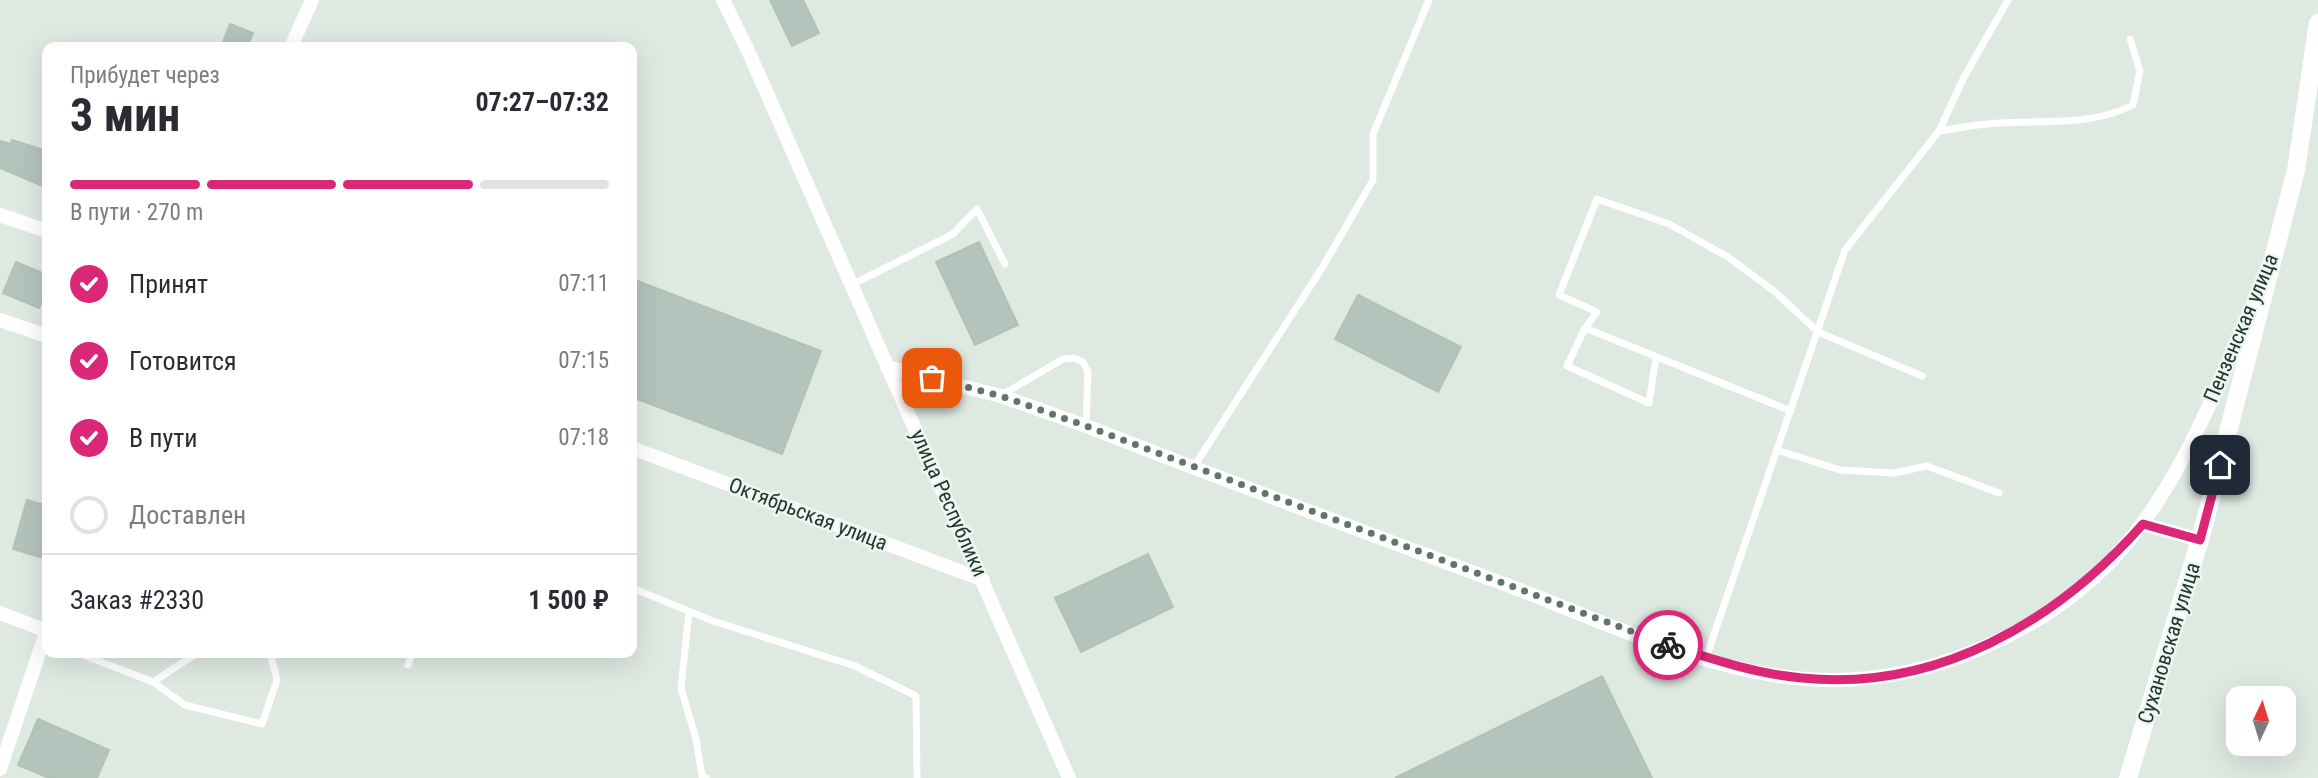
<!DOCTYPE html>
<html lang="ru">
<head>
<meta charset="utf-8">
<style>
  :root { --surface:#fff; --page:#f2f2f3; --text:#2b2b33; --muted:#7c7c81; --line:#e1e1e2; --accent:#db2777 }
  body { margin:0; font-family:"Roboto Condensed",sans-serif; background:var(--page); color:var(--text); height:100vh; display:flex; flex-direction:column; font-size:26px; white-space:nowrap }
  * { box-sizing:border-box; margin:0 }
  p { font-size:23px; color:var(--muted) }
  .icon { flex:none; width:38px; height:38px; fill:none; stroke:currentColor; stroke-width:2; stroke-linecap:round; stroke-linejoin:round }
  .map { position:relative; flex:1; overflow:hidden }
  .panel { position:absolute; left:42px; top:42px; width:595px; height:616px; display:flex; flex-direction:column; background:var(--surface); border-radius:14px; box-shadow:0 7px 28px #0002 }
  .panel>* { flex:none }
  .needle { width:46px; rotate:4deg }
  .tools { position:absolute; left:2226px; top:686px; display:grid; gap:14px }
  .tools a { display:grid; place-items:center; width:70px; height:70px; border-radius:14px; background:var(--surface); box-shadow:0 7px 28px #0002; font-size:35px }
  .pin { position:absolute; display:grid; place-items:center; width:60px; height:60px; color:#fff; margin:-30px; border-radius:14px; box-shadow:0 4px 10px #0006 }
  .courier { position:absolute; display:grid; place-items:center; width:70px; height:70px; margin:-35px; border:5px solid #db2777; border-radius:50%; background:#fff; color:#222; box-shadow:0 2px 9px #0007 }
  .overview em { font-style:normal; font-weight:700 }
  .overview div { display:flex; flex-direction:column-reverse }
  .overview { display:flex; align-items:center; justify-content:space-between; height:119px; padding:0 28px }
  h1 { font-size:46px; font-weight:700; line-height:52px }
  .bar { display:grid; grid-template-columns:repeat(4,1fr); gap:10px 7px; align-content:center; height:84px; padding:0 28px }
  .bar i { height:9px; border-radius:5px; background:var(--line) }
  .bar .selected { background:var(--accent) }
  .bar p { grid-column:span 4 }
  .line { display:flex; align-items:center; gap:18px; padding:0 28px; border-top:2px solid var(--line) }
  .line div { flex:1 }
  ol { padding:0 28px; list-style:none }
  li { display:flex; align-items:center; gap:21px; height:77px }
  li p { margin-inline-start:auto }
  li .icon { padding:7px; border-radius:50%; background:var(--accent); color:#fff; stroke-width:4 }
  li:last-child { color:var(--muted) }
  li i { width:38px; height:38px; border:4px solid var(--line); border-radius:50% }
  .map>svg:first-child { display:block }
</style>
</head>
<body>
<div class="map">
<svg width="2318" height="778" viewBox="0 0 2318 778">
  <rect width="100%" height="100%" fill="#dee9e2"/>
  <!-- building -->
  <path fill="#b4c3bb" stroke="#b1c2b8" stroke-width="2" d="M770 0H803L819 33 792 46Z
    M230 24 253 33 247 47H221Z
    M12 140 47 151V188L0 168V141L11 144Z
    M979 242 1018 325 975 345 936 262Z
    M16 262 47 275V289L39 308 3 293Z
    M632 279 821 351 782 454 632 397Z
    M1358 295 1461 347 1438 392 1335 339Z
    M27 500 47 506V559L13 549Z
    M1148 554 1173 607 1081 652 1055 598Z
    M1602 676 1652 778H1395Z
    M38 719 109 750 97 778H49L18 765Z"/>
  <g fill="none" stroke-linecap="round" stroke-linejoin="round">
    <!-- service -->
    <path stroke="#fff" stroke-width="7" d="M1939 131C1955 129 1971 125 1988 124 2037 119 2088 128 2133 105L2140 71 2130 39
      M851 285 953 234 977 209 1005 264
      M1585 328 1597 312 1559 295 1597 199 1669 224 1728 257 1774 291 1818 332 1922 376
      M1656 357 1649 403 1567 366 1585 328 1791 411
      M1002 395 1063 359 1074 358 1083 362 1088 372 1086 426
      M1777 450 1840 470 1894 473 1927 466 1999 493
      M1193 468 1322 268 1373 180V134L1429 0
      M632 588 713 621 855 666 916 696 917 778
      M689 612 681 688 696 739 702 776 706 778
      M78 653 153 682 185 705 262 724 277 680 270 653
      M1706 658 1845 250 1939 131 1964 77 2008 0
      M408 665 412 653
      M153 682 197 653"/>
    <!-- minor -->
    <path stroke="#fff" stroke-width="14" d="M723 0 750 55 1069 778
      M291 47 312 0
      M0 215 47 231
      M0 320 47 336
      M887 367 1001 396 1086 426C1229 482 1372 535 1515 588 1615 626 1723 680 1832 680 1933 680 2041 633 2111 561 2180 489 2217 386 2257 297
      M632 448 983 580
      M2143 524 2200 540
      M0 613 47 631
      M0 769 47 630"/>
    <!-- tertiary -->
    <path stroke="#fff" stroke-width="18" d="M2128 778 2200 540 2296 170 2318 23"/>
  </g>
  <g fill="none" stroke-linecap="round" stroke-linejoin="round">
    <!-- done -->
    <path stroke="#62756d" stroke-width="7" stroke-dasharray="0 12.6" d="M932 378 1001 396 1086 426 1668 645"/>
    <!-- route -->
    <path stroke="#db2777" stroke-width="9" d="M1668 645C1712 659 1756 674 1802 678 1937 692 2057 621 2143 524L2200 540 2220 465"/>
  </g>
  <g text-anchor="middle" dominant-baseline="central" stroke-width="5" stroke-linejoin="round" paint-order="stroke">
    <!-- street labels -->
    <g font-size="21" fill="#20372e" stroke="#eef6f1">
      <text transform="translate(2241 328) rotate(-67)">Пензенская улица</text>
      <text transform="translate(949 503) rotate(66)">улица Республики</text>
      <text transform="translate(808 514) rotate(21)">Октябрьская улица</text>
      <text transform="translate(2169 643) rotate(-73)">Сухановская улица</text>
    </g>
  </g>
</svg>
<div class="tools">
<a><svg class="needle" viewBox="-14 -14 28 28"><path d="M0-13l5 13h-10z" fill="#e53935"/><path d="M0 13l5-13h-10z" fill="#7c7c81"/></svg></a>
</div>
<div class="pin" style="left:932px;top:378px;background:#ea580c"><svg class="icon" aria-label="bag" viewBox="0 0 24 24"><path d="M5 8h14l-1 12H6zM9 8a3 3 0 0 1 6 0"/></svg></div>
<div class="pin" style="left:2220px;top:465px;background:#1f2937"><svg class="icon" aria-label="home" viewBox="0 0 24 24"><path d="M3 11l9-7 9 7M6 9v11h12V9"/></svg></div>
<div class="courier" style="left:1668px;top:645px"><svg class="icon" aria-label="bike" viewBox="0 0 24 24"><circle cx="6" cy="16" r="4"/><circle cx="18" cy="16" r="4"/><path d="M6 16l4-8h5l3 8M10 8l3 8H6M13 5h3"/></svg></div>
<section class="panel">
<div class="overview"><div><h1>3 мин</h1><p>Прибудет через</p></div><em>07:27–07:32</em></div>
<div class="bar"><i class="selected"></i><i class="selected"></i><i class="selected"></i><i></i><p>В пути · 270 m</p></div>
<ol>
<li><svg class="icon" aria-label="check" viewBox="0 0 24 24"><path d="M5 12l5 5 9-10"/></svg>Принят<p>07:11</p></li>
<li><svg class="icon" aria-label="check" viewBox="0 0 24 24"><path d="M5 12l5 5 9-10"/></svg>Готовится<p>07:15</p></li>
<li><svg class="icon" aria-label="check" viewBox="0 0 24 24"><path d="M5 12l5 5 9-10"/></svg>В пути<p>07:18</p></li>
<li><i></i>Доставлен</li>
</ol>
<div class="line" style="height:91px"><div>Заказ #2330</div><b>1 500 ₽</b></div>
</section>
</div>
</body>
</html>
